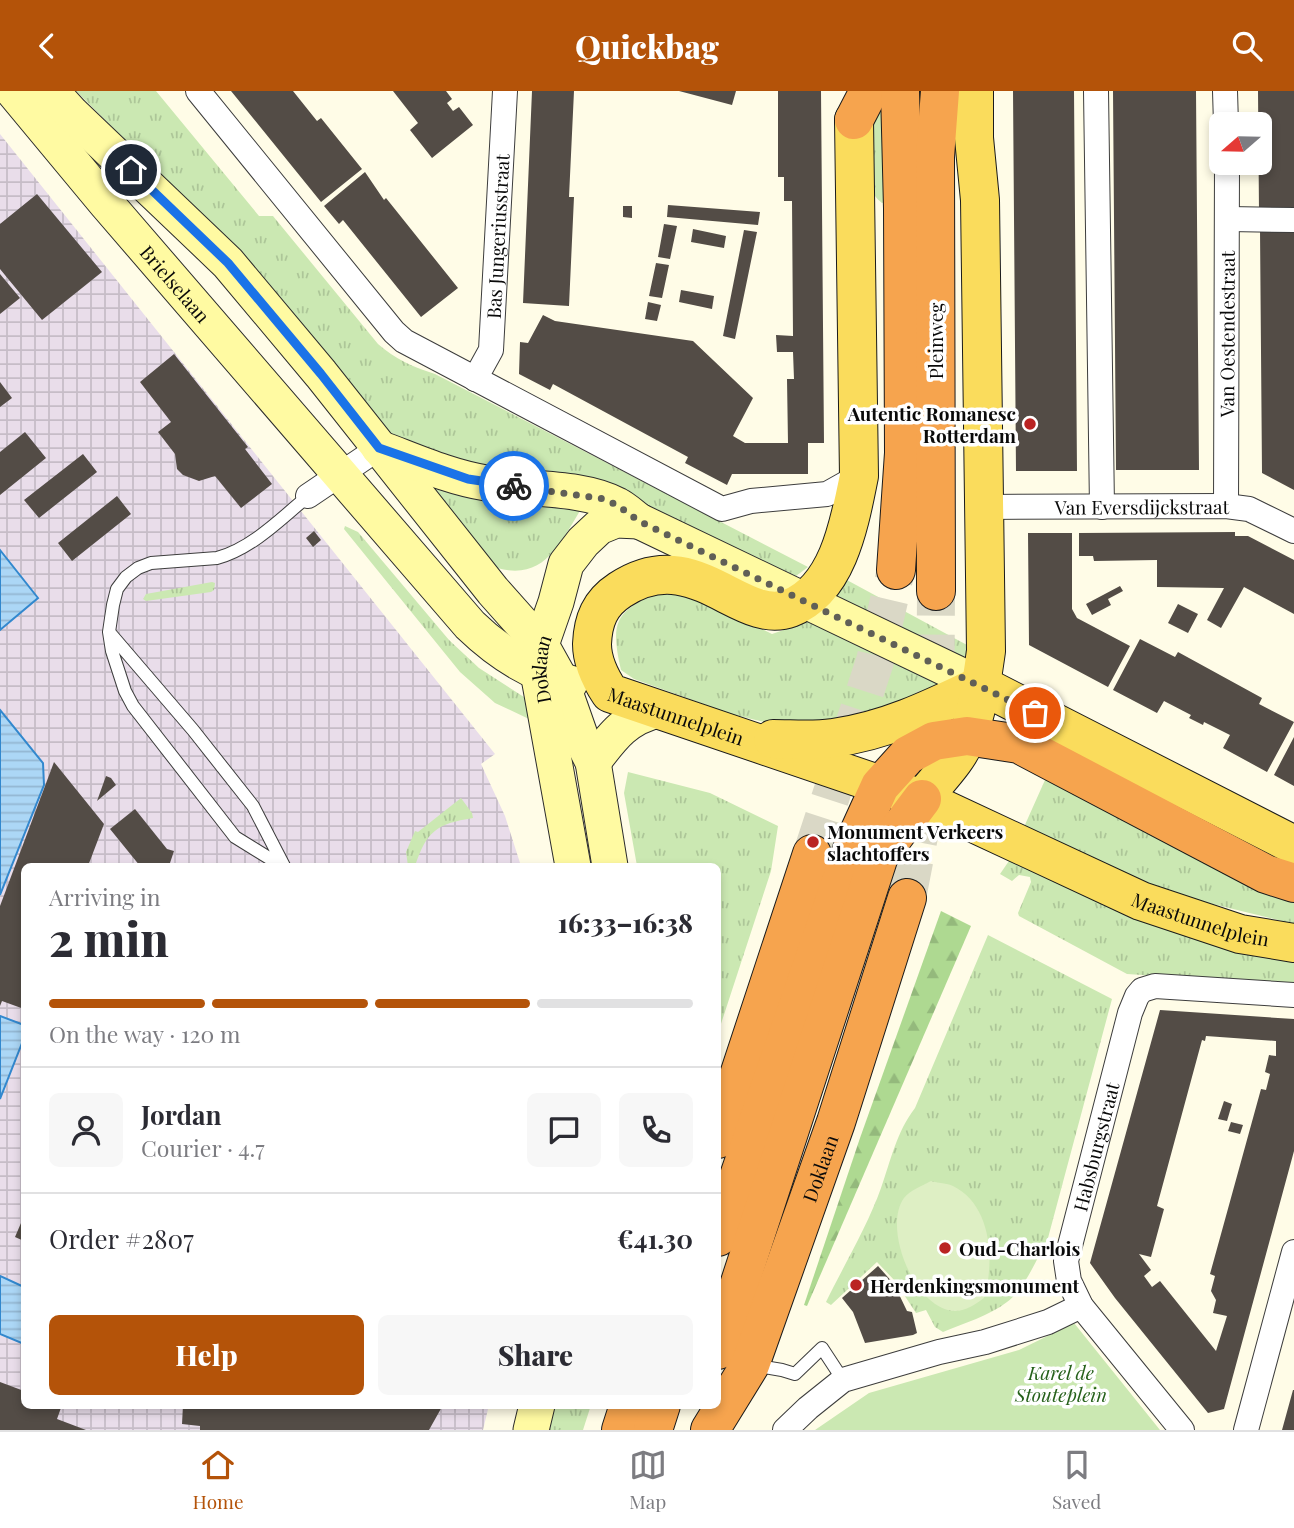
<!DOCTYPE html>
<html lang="en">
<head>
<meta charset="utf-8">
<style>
  :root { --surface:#fff; --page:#f7f7f7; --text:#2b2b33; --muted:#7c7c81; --line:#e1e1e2; --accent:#b45309 }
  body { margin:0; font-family:"Playfair Display",serif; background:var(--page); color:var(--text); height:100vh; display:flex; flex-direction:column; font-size:26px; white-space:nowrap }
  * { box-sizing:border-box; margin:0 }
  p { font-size:23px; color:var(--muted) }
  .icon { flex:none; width:38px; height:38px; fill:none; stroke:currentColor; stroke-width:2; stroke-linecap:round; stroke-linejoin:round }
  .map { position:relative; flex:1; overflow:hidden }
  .panel { position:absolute; left:21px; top:772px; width:700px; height:546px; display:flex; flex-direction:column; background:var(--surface); border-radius:10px; box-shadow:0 4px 10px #0003 }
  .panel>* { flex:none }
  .needle { width:46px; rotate:250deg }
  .fabs { position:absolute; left:1209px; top:21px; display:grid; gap:14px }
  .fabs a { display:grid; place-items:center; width:63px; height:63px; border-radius:10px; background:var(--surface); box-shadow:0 4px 10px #0003; font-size:35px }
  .pin { position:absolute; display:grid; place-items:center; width:60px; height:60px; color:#fff; margin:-30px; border:4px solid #fff; border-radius:50%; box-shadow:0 2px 7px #0007 }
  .courier { position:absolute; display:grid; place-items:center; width:70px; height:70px; margin:-35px; border:5px solid #1a73e8; border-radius:50%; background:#fff; color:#222; box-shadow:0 2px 9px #0007 }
  .head em { font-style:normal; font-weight:800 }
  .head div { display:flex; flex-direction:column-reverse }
  .head { display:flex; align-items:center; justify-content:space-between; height:119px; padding:0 28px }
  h1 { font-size:46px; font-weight:800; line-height:52px }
  .bar { display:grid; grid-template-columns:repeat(4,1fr); gap:10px 7px; align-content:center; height:84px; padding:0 28px }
  .bar i { height:9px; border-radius:5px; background:var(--line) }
  .bar .selected { background:var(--accent) }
  .bar p { grid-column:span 4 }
  .line { display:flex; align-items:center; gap:18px; padding:0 28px; border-top:2px solid var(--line) }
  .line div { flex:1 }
  .round { display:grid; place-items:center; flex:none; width:74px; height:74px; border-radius:10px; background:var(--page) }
  .primary-button { display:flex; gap:14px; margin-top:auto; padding:14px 28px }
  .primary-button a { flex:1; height:80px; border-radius:10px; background:var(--accent); color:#fff; font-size:28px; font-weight:800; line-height:80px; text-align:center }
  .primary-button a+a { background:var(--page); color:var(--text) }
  header { display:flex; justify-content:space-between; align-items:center; height:91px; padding:0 28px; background:var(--accent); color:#fff; font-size:32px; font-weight:800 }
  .menu { display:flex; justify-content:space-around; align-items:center; height:98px; border-top:2px solid var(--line); background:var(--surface); font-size:19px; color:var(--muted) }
  .menu a { display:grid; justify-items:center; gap:4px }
  .menu .selected { color:var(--accent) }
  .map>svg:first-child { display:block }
</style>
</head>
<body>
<header><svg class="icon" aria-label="back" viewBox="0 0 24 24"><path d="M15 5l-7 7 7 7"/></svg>Quickbag<svg class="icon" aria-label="search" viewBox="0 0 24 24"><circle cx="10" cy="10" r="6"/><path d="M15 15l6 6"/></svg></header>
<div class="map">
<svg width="1294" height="1339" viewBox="0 0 1294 1339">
  <defs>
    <pattern id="industrial-grid" width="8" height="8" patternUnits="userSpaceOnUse" patternTransform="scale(1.75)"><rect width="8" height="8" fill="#e9ddea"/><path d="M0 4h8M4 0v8" fill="none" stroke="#c6bcc7"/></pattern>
    <pattern id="grass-tufts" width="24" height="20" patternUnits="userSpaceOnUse" patternTransform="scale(1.75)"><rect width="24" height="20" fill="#cbe8b2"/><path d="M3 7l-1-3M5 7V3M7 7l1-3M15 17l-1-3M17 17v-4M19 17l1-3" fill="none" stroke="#adc698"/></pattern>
    <pattern id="forest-firs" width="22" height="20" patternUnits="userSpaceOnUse" patternTransform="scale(1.75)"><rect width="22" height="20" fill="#aed991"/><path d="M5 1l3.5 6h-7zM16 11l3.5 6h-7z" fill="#94b97c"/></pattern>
    <pattern id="water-rules" width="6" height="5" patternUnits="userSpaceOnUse" patternTransform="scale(1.75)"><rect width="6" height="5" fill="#acd7f6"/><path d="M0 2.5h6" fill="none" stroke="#93b7d2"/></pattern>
  </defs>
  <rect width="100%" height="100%" fill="#fffce7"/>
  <!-- industrial -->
  <path fill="url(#industrial-grid)" d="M0 43 495 663 481 673 505 725 521 775H24V1314H489L483 1339H0Z"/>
  <!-- grass -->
  <path fill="url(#grass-tufts)" d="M76 0H156L259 125H273L378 253C395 268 413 276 435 283L808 476 796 485 611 401 473 377 398 348 356 314 160 84Z
    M880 18 886 21V111L882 112C855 91 871 48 875 20Z
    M411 377 581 418C560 453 544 490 497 477Z
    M345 435 358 441 449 549 479 577 527 608 529 628 495 612 460 581 344 438Z
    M845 488 967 554 969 557 964 567 836 509 833 503Z
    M212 491 215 492 214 499 211 501 146 510 143 508 146 503Z
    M667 497 695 505 772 543 810 530 932 585 942 598 878 626 785 636 731 623 634 588 621 579C608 523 620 520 667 497Z
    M628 681 710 702 778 735 771 780 718 942V775H637L624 702Z
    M1054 688 1294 809V833L1184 806 1102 775 1024 736 1045 689Z
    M461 707 472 722 473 727C436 733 427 740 415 775H408L406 761 415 740 418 741Z
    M1011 767 1294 867V894L1127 883 1019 825 1018 822 1031 791 1030 786 1019 784 1012 790 1000 783Z
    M988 844 1112 908 1048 1147C1037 1167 1026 1196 1007 1211 989 1225 964 1232 943 1241L935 1236 926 1219 916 1222 895 1190 877 1171 831 1214 826 1211C843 1176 868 1134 881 1097 891 1069 896 1042 915 1017Z
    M552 1314H591L583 1339H547Z"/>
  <!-- forest -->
  <path fill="url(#forest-firs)" d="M941 820 971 835 807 1215 804 1214 860 1047Z"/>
  <!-- park -->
  <path fill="#cbe8b2" d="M1074 1232 1160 1339H815L869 1302 1019 1259Z"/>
  <!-- pitch -->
  <path fill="#deefc4" d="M931 1090C938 1092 947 1092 953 1095 992 1114 995 1171 984 1207 976 1213 966 1220 955 1220 915 1219 882 1137 904 1107 910 1099 922 1095 931 1090Z"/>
  <!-- water -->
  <path fill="url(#water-rules)" stroke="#3288ce" stroke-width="2" d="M0 459 38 507 0 539Z
    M0 619 43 672 44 694 0 804Z
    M0 925 24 934V947L0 1008Z
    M0 1185 24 1196V1253L0 1243Z"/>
  <!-- building -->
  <path fill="#534c46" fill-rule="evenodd" d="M231 0H293L317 30 321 27 362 78 321 111Z
    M393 0H446L452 8 447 12 453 20 459 16 473 34 432 67 410 39 418 32Z
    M532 0H574L569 106H574L569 215 523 212Z
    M679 0H736L732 14Z
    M778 0H821L824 352H808V383H732L727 394 685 372 688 366 553 293 550 299 519 283 520 251 528 252 543 224 555 230 693 250 753 307 733 345 745 352H788L787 288H794L793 261H777L776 244 793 245 792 110H784V86H778Z
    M1013 0H1074L1077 380H1016Z
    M1113 0H1196L1199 379H1116Z
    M1258 0H1294V121L1259 122Z
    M365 81 384 109 386 107 458 197 421 226 343 129 339 133 324 115Z
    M37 103 102 181 42 229 0 178V133Z
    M668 114 760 121 758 134 667 126Z
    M623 115H632V127L623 126Z
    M664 133 677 135 670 168 658 166Z
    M693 138 726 145 724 157 691 151Z
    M1260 138H1294V399L1262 382Z
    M744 139 757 141 735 248 723 245Z
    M656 172 669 174 662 207 649 205Z
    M0 183 20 207 0 223Z
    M681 199 714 205 712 218 679 211Z
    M648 211 661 214 657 230 645 228Z
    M174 263 248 356 245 358 272 393 241 417 215 385 199 390 183 384 177 378 175 363 158 341 171 331 140 291Z
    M0 291 12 307 0 316Z
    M25 341 46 367 0 404V361Z
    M83 363 97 381 39 427 24 409Z
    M117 405 131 423 72 470 58 452Z
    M314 440 321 449 313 456 306 447Z
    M1235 441V445H1248L1294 469V523L1244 496 1221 537 1207 529 1224 497 1157 496V469L1094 470 1093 465H1079V442Z
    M1028 442H1072V518L1077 527 1130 555 1108 596 1029 554Z
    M1120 495 1123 500 1108 508 1111 514 1092 524 1086 513Z
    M1178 513 1198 523 1188 542 1168 532Z
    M1140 548 1175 566 1178 561 1262 607 1259 613 1294 631 1267 681 1223 657 1230 644 1204 631 1203 634 1189 627 1191 624 1164 610 1157 622 1113 599Z
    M1294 646V695L1274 684Z
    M54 671 104 733 88 775H24V918L2 910 0 915V815Z
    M106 685 111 687 116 694 97 710Z
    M135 718 167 758 174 760 169 775H140L110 738Z
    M1160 919 1294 928V1060L1224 1318 1208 1322 1115 1207 1090 1172ZM1206 945 1276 950V965L1269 964 1265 981 1270 983 1266 999 1261 998 1210 1183 1215 1185 1211 1200 1216 1209 1213 1222 1227 1225 1216 1260 1160 1190 1152 1196 1144 1185 1151 1179 1139 1163 1151 1166 1164 1118 1157 1115 1202 949 1205 950Z
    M1224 1010 1232 1013 1227 1030 1218 1028Z
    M1231 1031 1243 1034 1240 1043 1228 1040Z
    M24 1125V1150L15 1146Z
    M878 1175 894 1193 907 1220 912 1221 917 1242 913 1244 865 1252 853 1221 842 1207Z
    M0 1291 24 1300V1314H62L57 1328 86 1339H0Z
    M1294 1299V1339H1282L1293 1299Z
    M183 1314H443L429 1339H200V1335L182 1333Z"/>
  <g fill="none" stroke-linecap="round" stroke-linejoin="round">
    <!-- highway-tunnel -->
    <path stroke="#dad8c6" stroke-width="38" stroke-dasharray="38 19" stroke-linecap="butt" d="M812 763 875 570 896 479
      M907 807 935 663 936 500"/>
    <!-- lane casing -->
    <g stroke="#3d3d3d" stroke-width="14">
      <path id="lane" d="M109 541 193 639 253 715 284 775
        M282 775 235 746 133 615 125 600 112 560 109 541 113 514 117 498 126 486 138 477 151 472 217 467C251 458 281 428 308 405
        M753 1274 782 1279 795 1283 822 1257 843 1289"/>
    </g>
    <!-- street casing -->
    <g stroke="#3d3d3d" stroke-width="26">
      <g id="street">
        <path d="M198 0 394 241 404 250 722 418 751 410 827 403 859 385"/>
        <path d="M1096 0 1102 416"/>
        <path d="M1225 0 1226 33"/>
        <path d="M1229 128 1294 129"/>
        <path id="s1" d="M475 288 491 259 505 0"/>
        <path d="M308 405 379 357"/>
        <path id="s2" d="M1226 415 1227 72"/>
        <path id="s3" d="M984 416 1226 415 1249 418 1294 440"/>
        <path d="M785 1339 808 1317 843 1289 939 1261 985 1251 1048 1231 1081 1215"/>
        <path id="s4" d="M1182 1339 1081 1215 1069 1190 1066 1170 1130 922 1137 905 1142 899 1155 895 1294 904"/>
        <path d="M1246 1339 1294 1161"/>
      </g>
    </g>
    <!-- secondary casing -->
    <g stroke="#2c2c2c" stroke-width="37">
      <g id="secondary">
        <path id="s5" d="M13 0 106 112 470 534C498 561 531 583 570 592"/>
        <path d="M51 0 72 23 228 172 321 283 493 500 541 554 561 590 581 647 593 671 610 775"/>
        <path d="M379 357C414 370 449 386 486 392 524 399 583 395 617 414 625 418 632 425 639 430L981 594"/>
        <path d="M593 671C612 646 625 627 658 619"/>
        <path id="s6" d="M573 775 538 581 541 554 556 511 566 473 583 451 599 436 616 429 639 430"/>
        <path d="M531 1339 537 1314"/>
      </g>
    </g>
    <!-- primary casing -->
    <g stroke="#1b1b1b" stroke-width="40">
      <g id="primary">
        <path id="s7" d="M854 29 859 385C850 429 839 498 790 517 740 536 694 450 620 499 600 512 593 529 592 553 592 571 600 587 610 602L922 708 1141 810 1240 843 1294 852"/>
        <path d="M981 594 1294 754"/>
        <path d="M773 648C792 648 814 650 833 647 886 640 933 617 981 594"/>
        <path d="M922 708C937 689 958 669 967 646 978 619 982 588 986 560L980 109 974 47V0"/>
      </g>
    </g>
    <!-- highway casing -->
    <g stroke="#1b1b1b" stroke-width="40">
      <g id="highway">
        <path d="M854 29 869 0"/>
        <path d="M896 479 904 362 903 117 900 0"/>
        <path d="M936 500 935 66 940 0"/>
        <path d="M718 1048 812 763"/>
        <path d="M718 1146 855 750 880 695 908 664 934 650 967 645 1019 653 1266 783 1294 792"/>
        <path d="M718 1259 879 765 922 708"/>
        <path d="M621 1339 629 1314"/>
        <path d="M653 1339 661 1314"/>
        <path id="s8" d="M710 1339 750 1274 836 1031 907 807"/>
      </g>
    </g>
    <!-- lane -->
    <use href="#lane" stroke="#fff" stroke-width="12"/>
    <!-- street -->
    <use href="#street" stroke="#fff" stroke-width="24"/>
    <!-- secondary -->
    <use href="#secondary" stroke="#fffaa2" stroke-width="35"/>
    <!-- primary -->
    <use href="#primary" stroke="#fadc5c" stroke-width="38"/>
    <!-- highway -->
    <use href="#highway" stroke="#f6a44e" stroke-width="38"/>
  </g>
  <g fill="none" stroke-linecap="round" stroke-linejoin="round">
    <!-- done -->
    <path stroke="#605f57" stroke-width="7" stroke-dasharray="0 12.6" d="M514 395 604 408 617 414 639 430 1035 622"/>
    <!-- route -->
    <path stroke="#1a73e8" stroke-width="9" d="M131 79 228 172 321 283 379 357 468 388 514 395"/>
  </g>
  <!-- markers -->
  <g fill="#ba2322" stroke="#fff" stroke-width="2.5">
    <circle cx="1030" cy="333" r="7"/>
    <circle cx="813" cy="751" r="7"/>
    <circle cx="945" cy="1157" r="7"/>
    <circle cx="856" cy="1194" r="7"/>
  </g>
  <g text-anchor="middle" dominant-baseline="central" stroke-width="7" stroke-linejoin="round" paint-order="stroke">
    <!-- street labels -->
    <g font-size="19" fill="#0a0a0a" stroke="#fff">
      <text stroke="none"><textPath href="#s1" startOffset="147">Bas Jungeriusstraat</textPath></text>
      <text stroke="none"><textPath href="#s5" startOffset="252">Brielselaan</textPath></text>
      <text stroke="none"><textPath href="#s2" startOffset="172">Van Oestendestraat</textPath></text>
      <text transform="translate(935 250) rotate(-90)">Pleinweg</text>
      <text stroke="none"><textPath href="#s3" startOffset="158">Van Eversdijckstraat</textPath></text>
      <text stroke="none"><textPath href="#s6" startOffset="200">Doklaan</textPath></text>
      <text stroke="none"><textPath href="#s7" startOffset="878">Maastunnelplein</textPath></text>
      <text stroke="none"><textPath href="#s7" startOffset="1442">Maastunnelplein</textPath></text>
      <text stroke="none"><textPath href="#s4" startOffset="326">Habsburgstraat</textPath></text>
      <text stroke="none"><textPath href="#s8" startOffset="285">Doklaan</textPath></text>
    </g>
    <!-- poi labels -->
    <g font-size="19" font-weight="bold" fill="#0a0a0a" stroke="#fff" text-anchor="start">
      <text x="1016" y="322" text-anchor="end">Autentic Romanesc<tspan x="1016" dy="22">Rotterdam</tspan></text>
      <text x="827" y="740">Monument Verkeers<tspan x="827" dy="22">slachtoffers</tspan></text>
      <text x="959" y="1157">Oud-Charlois</text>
      <text x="870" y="1194">Herdenkingsmonument</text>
    </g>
    <!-- park labels -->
    <g font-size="19" font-style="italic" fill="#26611b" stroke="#fff">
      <text x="1061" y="1281">Karel de<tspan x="1061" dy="22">Stouteplein</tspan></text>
    </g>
  </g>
</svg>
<div class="fabs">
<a><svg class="needle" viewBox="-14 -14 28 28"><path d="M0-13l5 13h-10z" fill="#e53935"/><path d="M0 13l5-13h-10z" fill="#7c7c81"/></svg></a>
</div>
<div class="pin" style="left:1035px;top:622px;background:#ea580c"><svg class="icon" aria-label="bag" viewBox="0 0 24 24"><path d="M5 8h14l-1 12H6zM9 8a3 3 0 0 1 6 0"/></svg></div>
<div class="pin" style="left:131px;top:79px;background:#1f2937"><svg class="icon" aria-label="home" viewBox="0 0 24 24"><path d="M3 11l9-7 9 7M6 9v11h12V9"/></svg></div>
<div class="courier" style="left:514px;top:395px"><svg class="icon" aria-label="bike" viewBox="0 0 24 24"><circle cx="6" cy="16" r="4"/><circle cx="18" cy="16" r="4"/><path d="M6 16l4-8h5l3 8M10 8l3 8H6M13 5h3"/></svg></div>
<section class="panel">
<div class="head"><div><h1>2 min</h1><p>Arriving in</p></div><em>16:33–16:38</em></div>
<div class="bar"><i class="selected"></i><i class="selected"></i><i class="selected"></i><i></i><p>On the way · 120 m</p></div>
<div class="line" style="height:126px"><a class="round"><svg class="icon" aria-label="person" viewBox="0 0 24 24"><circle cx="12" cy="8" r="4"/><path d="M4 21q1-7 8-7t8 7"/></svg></a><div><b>Jordan</b><p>Courier · 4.7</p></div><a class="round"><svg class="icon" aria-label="chat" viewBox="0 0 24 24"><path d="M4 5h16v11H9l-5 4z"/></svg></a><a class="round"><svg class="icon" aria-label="phone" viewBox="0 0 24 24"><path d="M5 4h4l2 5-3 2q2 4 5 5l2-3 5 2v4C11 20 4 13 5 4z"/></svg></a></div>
<div class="line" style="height:91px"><div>Order #2807</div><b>€41.30</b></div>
<div class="primary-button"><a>Help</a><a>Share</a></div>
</section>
</div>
<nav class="menu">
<a class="selected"><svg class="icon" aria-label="home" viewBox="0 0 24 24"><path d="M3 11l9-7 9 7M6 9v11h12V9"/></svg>Home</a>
<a><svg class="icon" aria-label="map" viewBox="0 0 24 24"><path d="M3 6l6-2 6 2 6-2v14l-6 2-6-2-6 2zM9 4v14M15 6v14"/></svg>Map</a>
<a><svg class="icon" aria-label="saved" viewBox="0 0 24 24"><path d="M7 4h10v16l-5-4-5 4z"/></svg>Saved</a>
</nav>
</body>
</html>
